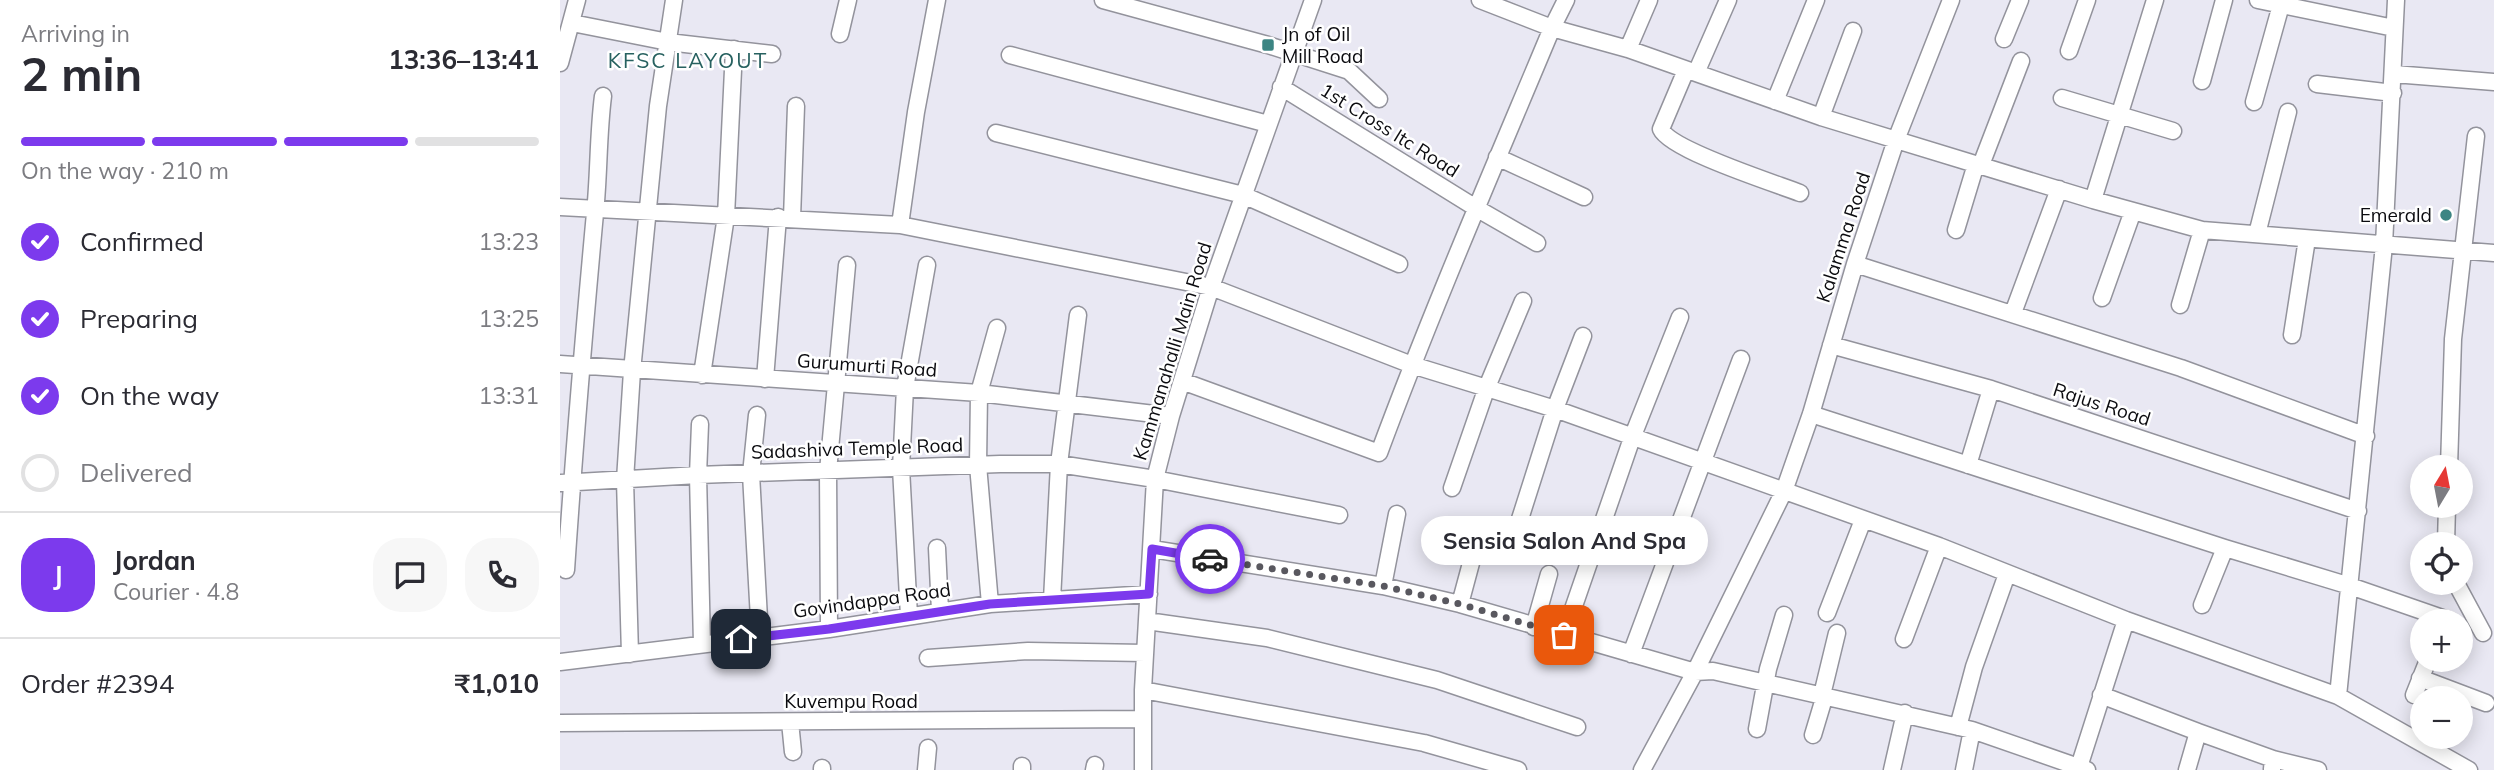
<!DOCTYPE html>
<html lang="en">
<head>
<meta charset="utf-8">
<style>
  :root { --surface:#fff; --page:#f7f7f7; --text:#2b2b33; --muted:#7c7c81; --line:#e1e1e2; --accent:#7c3aed }
  body { margin:0; font-family:Mulish,sans-serif; background:var(--page); color:var(--text); height:100vh; display:flex; flex-direction:column; font-size:26px; white-space:nowrap }
  * { box-sizing:border-box; margin:0 }
  p { font-size:23px; color:var(--muted) }
  .icon { flex:none; width:38px; height:38px; fill:none; stroke:currentColor; stroke-width:2; stroke-linecap:round; stroke-linejoin:round }
  .map { position:relative; flex:1; overflow:hidden }
  .drawer { display:flex; flex-direction:column; background:var(--surface); width:560px }
  .drawer>* { flex:none }
  .needle { width:46px; rotate:10deg }
  .fabs { position:absolute; left:1850px; top:455px; display:grid; gap:14px }
  .fabs a { display:grid; place-items:center; width:63px; height:63px; border-radius:50%; background:var(--surface); box-shadow:0 4px 18px #0003; font-size:35px }
  .pin { position:absolute; display:grid; place-items:center; width:60px; height:60px; color:#fff; margin:-30px; border-radius:14px; box-shadow:0 4px 10px #0006 }
  .courier { position:absolute; display:grid; place-items:center; width:70px; height:70px; margin:-35px; border:5px solid #7c3aed; border-radius:50%; background:#fff; color:#222; box-shadow:0 2px 9px #0007 }
  .bubble { position:absolute; height:49px; border-radius:24px; background:var(--surface); box-shadow:0 4px 18px #0003; font-size:23px; font-weight:700; line-height:49px; text-align:center }
  .headline em { font-style:normal; font-weight:700 }
  .headline div { display:flex; flex-direction:column-reverse }
  .headline { display:flex; align-items:center; justify-content:space-between; height:119px; padding:0 21px }
  h1 { font-size:46px; font-weight:700; line-height:52px }
  .bar { display:grid; grid-template-columns:repeat(4,1fr); gap:10px 7px; align-content:center; height:84px; padding:0 21px }
  .bar i { height:9px; border-radius:5px; background:var(--line) }
  .bar .current { background:var(--accent) }
  .bar p { grid-column:span 4 }
  .line { display:flex; align-items:center; gap:18px; padding:0 21px; border-top:2px solid var(--line) }
  .line div { flex:1 }
  .round { display:grid; place-items:center; flex:none; width:74px; height:74px; border-radius:28px; background:var(--page) }
  ol { padding:0 21px; list-style:none }
  li { display:flex; align-items:center; gap:21px; height:77px }
  li p { margin-inline-start:auto }
  li .icon { padding:7px; border-radius:50%; background:var(--accent); color:#fff; stroke-width:4 }
  li:last-child { color:var(--muted) }
  li i { width:38px; height:38px; border:4px solid var(--line); border-radius:50% }
  main { display:flex; flex:1; min-height:0 }
  .map>svg:first-child { display:block }
</style>
</head>
<body>
<main>
<section class="drawer">
<div class="headline"><div><h1>2 min</h1><p>Arriving in</p></div><em>13:36–13:41</em></div>
<div class="bar"><i class="current"></i><i class="current"></i><i class="current"></i><i></i><p>On the way · 210 m</p></div>
<ol>
<li><svg class="icon" aria-label="check" viewBox="0 0 24 24"><path d="M5 12l5 5 9-10"/></svg>Confirmed<p>13:23</p></li>
<li><svg class="icon" aria-label="check" viewBox="0 0 24 24"><path d="M5 12l5 5 9-10"/></svg>Preparing<p>13:25</p></li>
<li><svg class="icon" aria-label="check" viewBox="0 0 24 24"><path d="M5 12l5 5 9-10"/></svg>On the way<p>13:31</p></li>
<li><i></i>Delivered</li>
</ol>
<div class="line" style="height:126px"><b class="round" style="background:var(--accent);color:#fff">J</b><div><b>Jordan</b><p>Courier · 4.8</p></div><a class="round"><svg class="icon" aria-label="chat" viewBox="0 0 24 24"><path d="M4 5h16v11H9l-5 4z"/></svg></a><a class="round"><svg class="icon" aria-label="phone" viewBox="0 0 24 24"><path d="M5 4h4l2 5-3 2q2 4 5 5l2-3 5 2v4C11 20 4 13 5 4z"/></svg></a></div>
<div class="line" style="height:91px"><div>Order #2394</div><b>₹1,010</b></div>
</section>
<div class="map">
<svg width="1934" height="770" viewBox="0 0 1934 770">
  <rect width="100%" height="100%" fill="#e9e8f3"/>
  <g fill="none" stroke-linecap="round" stroke-linejoin="round">
    <!-- minor casing -->
    <g stroke="#93939c" stroke-width="19">
      <path id="minor" d="M543 0 708 45 789 71 819 99
        M920 0 992 28 1068 49 1261 117 1533 200 1642 230 1934 253
        M1698 0 1834 28
        M12 23 108 42 212 54
        M280 34 288 0
        M1444 39 1460 0
        M1068 49 1089 0
        M1509 51 1527 0
        M450 55 708 124
        M0 63 17 0
        M1126 70 1101 129C1110 150 1214 183 1240 193
        M1136 73 1168 0
        M1834 74 1934 82
        M1642 81 1664 0
        M1757 84 1833 93
        M721 87 916 208 977 243
        M1502 98 1613 131
        M1215 101 1256 0
        M1694 102 1721 5
        M1261 117 1293 31
        M436 133 683 195 839 264
        M937 157 1024 197
        M1421 165 1461 61
        M1533 200 1595 0
        M0 207 340 225 651 287 852 365 995 409 1379 546 1566 620 1778 696 1909 770
        M232 218 236 106
        M340 225 356 112 377 0
        M1396 230 1416 164
        M1697 234 1728 112
        M1295 264 1621 368 1806 436
        M1542 298 1573 211
        M1620 305 1642 230
        M1453 313 1499 189
        M1732 335 1747 239
        M1271 345 1431 389 1798 511
        M0 364 419 393 611 416
        M142 375 166 216 174 49
        M205 379 218 217
        M622 381 819 453C872 310 933 169 992 28L1006 0
        M1251 414 1665 548 1790 586 1891 621
        M197 415 191 474 200 637
        M140 424 138 475 142 644
        M1408 465 1431 389
        M1889 467 1893 339 1916 136
        M0 483 138 475 440 464H499L595 479 779 515
        M892 488 927 387 963 301
        M960 519 995 409 1023 336
        M1886 544 1887 506
        M377 548 380 611
        M592 549 823 586 900 604 1135 672 1153 671 1412 730 1527 770
        M6 570C14 451 24 332 35 213 39 174 38 135 43 96
        M1896 583 1923 633
        M823 586 837 514
        M492 600 499 464 518 315
        M430 604 418 465 419 393 437 328
        M900 604 918 537
        M1642 605 1665 548
        M1267 613 1303 520
        M349 616 341 468 345 388 367 265
        M587 621 707 638 877 680 1017 727
        M974 627 989 574
        M269 629 268 471 287 265
        M1004 635 1072 438 1120 317
        M1344 639 1379 546
        M70 654 65 480 72 371 98 106 114 0
        M1071 654 1181 359
        M368 658 468 651 585 653
        M0 662 269 629 430 604 589 594
        M1860 678 1926 703
        M583 690 864 743 958 770
        M1262 695 1277 633
        M1541 695 1638 732
        M1854 695 1868 660
        M1778 696 1824 245 1836 0
        M230 722 233 752
        M0 723 583 719
        M1398 727 1414 667 1447 574
        M1197 729 1208 669 1224 615
        M1253 735 1265 695
        M262 768V770
        M1712 769 1713 759 1758 770
        M366 770 368 748
        M462 770V766
        M534 770 535 765
        M583 770V690L595 479 611 416 651 287 753 0
        M1082 770 1135 672 1224 491 1251 414 1295 264 1336 140 1391 0
        M1332 770 1345 713
        M1404 770 1412 730
        M1518 770 1566 620
        M1627 770 1638 732 1713 759"/>
    </g>
    <!-- minor -->
    <use href="#minor" stroke="#fff" stroke-width="16"/>
  </g>
  <g fill="none" stroke-linecap="round" stroke-linejoin="round">
    <!-- done -->
    <path stroke="#59585f" stroke-width="7" stroke-dasharray="0 12.6" d="M650 559 823 586 900 604 1004 635"/>
    <!-- route -->
    <path stroke="#7c3aed" stroke-width="9" d="M181 639 269 629 430 604 589 594 592 549 650 559"/>
  </g>
  <!-- markers -->
  <g fill="#3c8583" stroke="#fff" stroke-width="2.5">
    <rect x="701" y="38" width="14" height="14" rx="3.5"/>
    <circle cx="1886" cy="215" r="7"/>
  </g>
  <g text-anchor="middle" dominant-baseline="central" stroke-width="5" stroke-linejoin="round" paint-order="stroke">
    <!-- poi labels -->
    <g font-size="19" fill="#0b0b0f" stroke="#fff" text-anchor="start">
      <text x="722" y="34">Jn of Oil<tspan x="722" dy="22">Mill Road</tspan></text>
      <text x="1872" y="215" text-anchor="end">Emerald</text>
    </g>
    <!-- street labels -->
    <g font-size="19" fill="#0b0b0f" stroke="#fff">
      <text transform="translate(830 130) rotate(32)">1st Cross Itc Road</text>
      <text transform="translate(1283 237) rotate(-72)">Kalamma Road</text>
      <text transform="translate(612 351) rotate(-73)">Kammanahalli Main Road</text>
      <text transform="translate(307 365) rotate(4)">Gurumurti Road</text>
      <text transform="translate(1542 404) rotate(18)">Rajus Road</text>
      <text transform="translate(297 448) rotate(-2)">Sadashiva Temple Road</text>
      <text transform="translate(312 600) rotate(-8)">Govindappa Road</text>
      <text x="291" y="701">Kuvempu Road</text>
    </g>
    <!-- neighbourhood labels -->
    <g font-size="21" letter-spacing="2" fill="#276160" stroke="#fff">
      <text x="128" y="60">KFSC LAYOUT</text>
    </g>
  </g>
</svg>
<div class="fabs">
<a><svg class="needle" viewBox="-14 -14 28 28"><path d="M0-13l5 13h-10z" fill="#e53935"/><path d="M0 13l5-13h-10z" fill="#7c7c81"/></svg></a>
<a><svg class="icon" aria-label="locate" viewBox="0 0 24 24"><circle cx="12" cy="12" r="6"/><path d="M12 2v4M12 18v4M2 12h4M18 12h4"/></svg></a>
<a>+</a>
<a>−</a>
</div>
<div class="pin" style="left:1004px;top:635px;background:#ea580c"><svg class="icon" aria-label="bag" viewBox="0 0 24 24"><path d="M5 8h14l-1 12H6zM9 8a3 3 0 0 1 6 0"/></svg></div>
<div class="pin" style="left:181px;top:639px;background:#1f2937"><svg class="icon" aria-label="home" viewBox="0 0 24 24"><path d="M3 11l9-7 9 7M6 9v11h12V9"/></svg></div>
<div class="courier" style="left:650px;top:559px"><svg class="icon" aria-label="car" viewBox="0 0 24 24"><path d="M5 17H2v-5l4-1 3-4h7l3 4 3 1v5h-3M9 17h6M6 11h13"/><circle cx="7" cy="17" r="2"/><circle cx="17" cy="17" r="2"/></svg></div>
<div class="bubble" style="left:861px;top:516px;width:287px">Sensia Salon And Spa</div>
</div>
</main>
</body>
</html>
